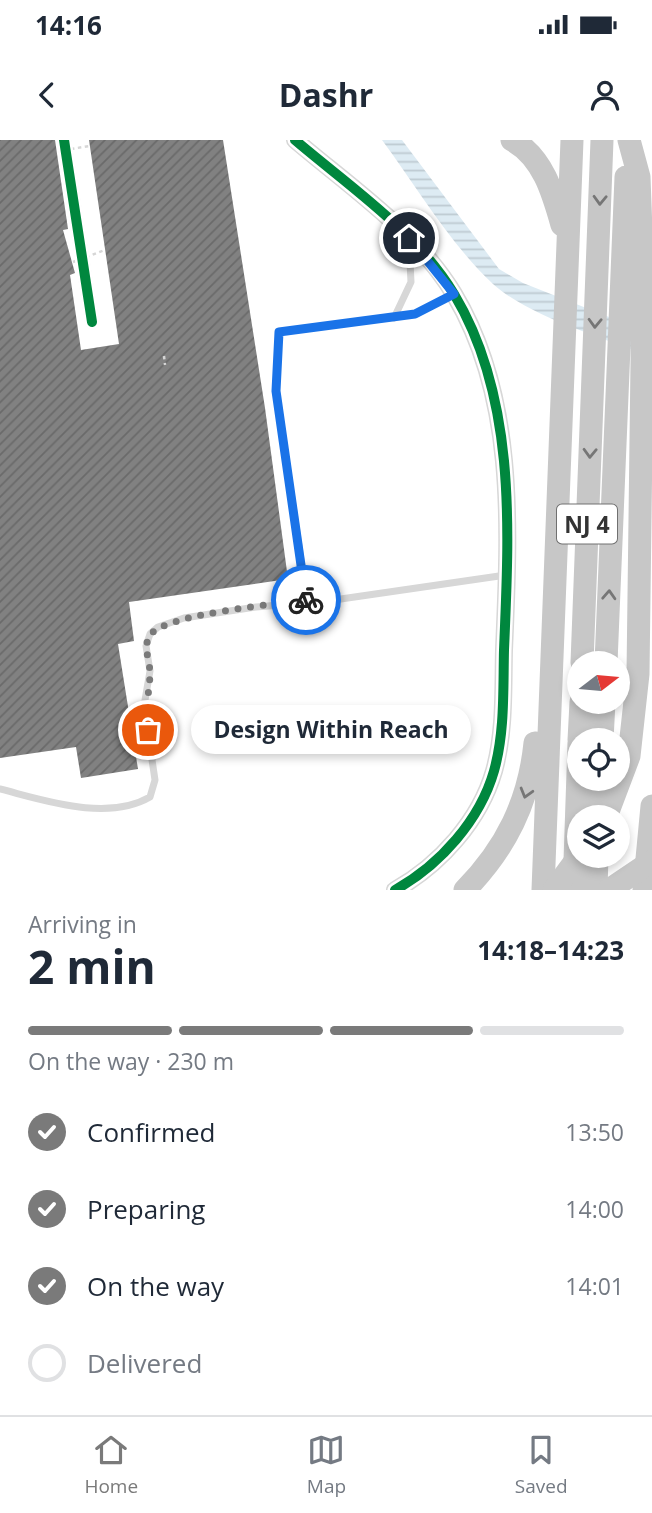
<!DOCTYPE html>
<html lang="en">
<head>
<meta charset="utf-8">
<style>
  :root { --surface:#fff; --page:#f6f6f7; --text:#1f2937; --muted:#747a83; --line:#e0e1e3; --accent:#7a7a7a }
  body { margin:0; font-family:"Open Sans",sans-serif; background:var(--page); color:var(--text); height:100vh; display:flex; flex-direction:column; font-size:26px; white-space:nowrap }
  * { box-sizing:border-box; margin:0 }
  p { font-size:23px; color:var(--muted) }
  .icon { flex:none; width:38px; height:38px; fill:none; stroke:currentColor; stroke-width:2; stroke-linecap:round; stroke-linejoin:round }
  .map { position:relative; height:750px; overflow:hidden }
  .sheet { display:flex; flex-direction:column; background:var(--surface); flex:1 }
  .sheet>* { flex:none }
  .needle { width:46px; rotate:74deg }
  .fabs { position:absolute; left:567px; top:511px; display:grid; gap:14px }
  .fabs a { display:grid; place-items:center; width:63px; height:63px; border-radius:50%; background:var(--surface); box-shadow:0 4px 10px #0003; font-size:35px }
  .pin { position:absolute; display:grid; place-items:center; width:60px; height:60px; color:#fff; margin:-30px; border:4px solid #fff; border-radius:50%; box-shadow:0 2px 7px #0007 }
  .courier { position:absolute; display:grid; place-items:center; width:70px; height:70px; margin:-35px; border:5px solid #1a73e8; border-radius:50%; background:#fff; color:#222; box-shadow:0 2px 9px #0007 }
  .bubble { position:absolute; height:49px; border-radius:24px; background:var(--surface); box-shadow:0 4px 10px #0003; font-size:23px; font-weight:700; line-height:49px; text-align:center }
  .headline em { font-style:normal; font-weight:700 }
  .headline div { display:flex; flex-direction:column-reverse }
  .headline { display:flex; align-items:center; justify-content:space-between; height:119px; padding:0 28px }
  h1 { font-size:46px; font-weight:700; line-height:52px }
  .bar { display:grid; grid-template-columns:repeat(4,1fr); gap:10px 7px; align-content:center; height:84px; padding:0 28px }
  .bar i { height:9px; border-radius:5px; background:var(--line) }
  .bar .selected { background:var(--accent) }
  .bar p { grid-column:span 4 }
  ol { padding:0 28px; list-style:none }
  li { display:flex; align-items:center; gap:21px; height:77px }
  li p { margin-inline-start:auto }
  li .icon { padding:7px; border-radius:50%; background:var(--accent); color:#fff; stroke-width:4 }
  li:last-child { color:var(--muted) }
  li i { width:38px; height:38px; border:4px solid var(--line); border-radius:50% }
  .status { display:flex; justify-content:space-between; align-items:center; height:49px; padding:0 35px; background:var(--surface); direction:ltr }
  .status svg { height:19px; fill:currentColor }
  header { display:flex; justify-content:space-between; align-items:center; height:91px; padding:0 28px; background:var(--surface); font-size:32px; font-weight:700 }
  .tab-bar { display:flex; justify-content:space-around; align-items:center; height:98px; border-top:2px solid var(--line); background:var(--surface); font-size:19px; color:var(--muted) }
  .tab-bar a { display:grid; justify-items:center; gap:4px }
  .tab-bar .selected { color:var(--accent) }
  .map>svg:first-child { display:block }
</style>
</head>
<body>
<div class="status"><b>14:16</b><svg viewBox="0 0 49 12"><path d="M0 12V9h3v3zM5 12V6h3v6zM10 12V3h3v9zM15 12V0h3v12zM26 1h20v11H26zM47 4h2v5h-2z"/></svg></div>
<header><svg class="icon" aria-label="back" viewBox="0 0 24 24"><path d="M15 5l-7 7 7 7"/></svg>Dashr<svg class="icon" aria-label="person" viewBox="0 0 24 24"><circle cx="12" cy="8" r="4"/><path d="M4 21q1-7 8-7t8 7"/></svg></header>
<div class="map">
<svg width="652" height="750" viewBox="0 0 652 750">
  <defs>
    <pattern id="water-rules" width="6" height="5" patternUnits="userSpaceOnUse" patternTransform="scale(1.75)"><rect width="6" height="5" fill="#ddebf3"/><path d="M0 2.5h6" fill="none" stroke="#becad1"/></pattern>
    <pattern id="building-hatch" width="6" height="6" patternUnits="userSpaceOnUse" patternTransform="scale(1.75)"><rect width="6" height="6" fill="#818181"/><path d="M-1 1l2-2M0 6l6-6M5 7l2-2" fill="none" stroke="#6a6a6a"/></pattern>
  </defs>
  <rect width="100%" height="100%" fill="#fff"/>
  <!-- water -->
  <path fill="url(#water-rules)" d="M382 0H402L499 129 523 143 652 194V217C606 199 528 176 493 144 451 105 416 46 382 0Z"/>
  <!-- building -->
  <path fill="url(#building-hatch)" d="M0 0H55L68 89 63 90 75 133 70 135 81 210 119 204 89 0H223L265 268 288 439 129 462 134 501 118 504 138 629 81 638 76 607 0 618Z"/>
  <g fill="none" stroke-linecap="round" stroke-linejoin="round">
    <!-- path -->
    <path stroke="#d6d6d6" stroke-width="2.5" stroke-dasharray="3.5 3.5" stroke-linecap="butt" d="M164 216 165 225"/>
    <!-- service -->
    <path stroke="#d7d7d7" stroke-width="7" d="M394 178 411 142 409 102
      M307 460 276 251 279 192 415 174 453 154
      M0 649C44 660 107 682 150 657L155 640 144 566 150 531 146 506 150 494 158 487 184 478 256 467 327 461 506 435"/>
    <!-- minor -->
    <path stroke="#d7d7d7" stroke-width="14" d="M64 0 92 182"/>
    <!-- tertiary -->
    <path stroke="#d7d7d7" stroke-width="18" d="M295 0C350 47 416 91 454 154 517 259 509 391 504 510 503 549 505 592 494 631 480 680 440 725 395 750"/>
    <!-- trunk -->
    <path stroke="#c7c7c7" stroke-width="23" d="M512 0C543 17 553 53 562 85
      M582 523 602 0
      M606 523 626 37
      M579 600 581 562
      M602 600 604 562
      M599 677 601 639
      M606 677 629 616 638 534 643 145 639 37 629 0
      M465 750C506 708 529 662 535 603
      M543 750 572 0
      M574 750 579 603
      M596 750 597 716
      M644 750 652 666"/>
    <!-- path-bridge -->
    <path stroke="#d6d6d6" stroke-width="2.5" stroke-dasharray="3.5 3.5" stroke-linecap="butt" d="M64 10 90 6
      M73 122 105 110"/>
    <!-- trunk-bridge -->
    <path stroke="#c7c7c7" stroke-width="23" d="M554 750 579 716
      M609 750 652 721"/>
    <!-- cycleway casing -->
    <g stroke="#fff" stroke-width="15">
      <path id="cycleway" d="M64 0 92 182
        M295 0C350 47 416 91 454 154 517 259 509 391 504 510 503 549 505 592 494 631 480 680 440 725 395 750"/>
    </g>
    <!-- cycleway -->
    <use href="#cycleway" stroke="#00873e" stroke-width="10"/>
  </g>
  <!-- one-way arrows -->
  <defs><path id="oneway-chevron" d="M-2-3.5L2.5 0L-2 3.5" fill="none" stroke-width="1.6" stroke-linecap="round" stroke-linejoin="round" transform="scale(1.75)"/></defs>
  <g stroke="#767676">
    <use href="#oneway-chevron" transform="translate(600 60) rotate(92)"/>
    <use href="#oneway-chevron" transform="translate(595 183) rotate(92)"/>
    <use href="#oneway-chevron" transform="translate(590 313) rotate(92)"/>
    <use href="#oneway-chevron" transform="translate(609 455) rotate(-87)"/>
    <use href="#oneway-chevron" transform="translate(526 653) rotate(106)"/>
  </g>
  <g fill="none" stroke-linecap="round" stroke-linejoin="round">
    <!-- done -->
    <path stroke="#7a7a7a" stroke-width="7" stroke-dasharray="0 12.6" d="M148 590C144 565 150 554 150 531 149 520 143 505 150 495 165 474 278 464 306 460"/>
    <!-- route -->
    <path stroke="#1a73e8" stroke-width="9" d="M306 460 276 251 279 192 415 174 454 154 409 98"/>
  </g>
  <g text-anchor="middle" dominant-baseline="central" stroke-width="7" stroke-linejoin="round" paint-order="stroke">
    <!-- shield labels -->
    <rect fill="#fff" stroke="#707070" stroke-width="2" x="557" y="364.5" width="60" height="39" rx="5"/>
    <g font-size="23" font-weight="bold" fill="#333">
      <text x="587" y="384">NJ 4</text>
    </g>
  </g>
</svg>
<div class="fabs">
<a><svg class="needle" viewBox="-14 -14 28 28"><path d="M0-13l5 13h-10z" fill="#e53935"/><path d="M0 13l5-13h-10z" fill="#747a83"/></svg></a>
<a><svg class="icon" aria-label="locate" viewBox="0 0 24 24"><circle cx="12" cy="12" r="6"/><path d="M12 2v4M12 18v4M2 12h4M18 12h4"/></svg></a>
<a><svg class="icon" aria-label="layers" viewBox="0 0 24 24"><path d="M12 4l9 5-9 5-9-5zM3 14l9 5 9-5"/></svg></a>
</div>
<div class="pin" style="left:148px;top:590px;background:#ea580c"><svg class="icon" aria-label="bag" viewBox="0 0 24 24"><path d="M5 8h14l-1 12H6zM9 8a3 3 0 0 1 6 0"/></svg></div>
<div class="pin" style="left:409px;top:98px;background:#1f2937"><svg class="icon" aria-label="home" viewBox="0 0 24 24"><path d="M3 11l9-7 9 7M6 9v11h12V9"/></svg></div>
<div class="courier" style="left:306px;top:460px"><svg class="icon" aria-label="bike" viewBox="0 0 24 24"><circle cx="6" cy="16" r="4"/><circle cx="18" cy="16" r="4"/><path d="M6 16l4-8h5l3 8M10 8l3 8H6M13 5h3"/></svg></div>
<div class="bubble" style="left:191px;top:565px;width:280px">Design Within Reach</div>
</div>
<section class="sheet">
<div class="headline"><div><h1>2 min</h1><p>Arriving in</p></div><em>14:18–14:23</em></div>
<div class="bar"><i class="selected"></i><i class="selected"></i><i class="selected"></i><i></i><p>On the way · 230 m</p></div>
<ol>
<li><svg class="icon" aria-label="check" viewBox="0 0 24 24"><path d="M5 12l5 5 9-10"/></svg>Confirmed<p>13:50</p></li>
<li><svg class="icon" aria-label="check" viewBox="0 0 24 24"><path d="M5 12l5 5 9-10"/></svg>Preparing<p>14:00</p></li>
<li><svg class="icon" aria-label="check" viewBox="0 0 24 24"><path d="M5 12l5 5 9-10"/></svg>On the way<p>14:01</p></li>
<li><i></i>Delivered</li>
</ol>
</section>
<nav class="tab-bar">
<a class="selected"><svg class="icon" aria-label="home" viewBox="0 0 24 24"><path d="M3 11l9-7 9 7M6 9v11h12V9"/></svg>Home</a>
<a><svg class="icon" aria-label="map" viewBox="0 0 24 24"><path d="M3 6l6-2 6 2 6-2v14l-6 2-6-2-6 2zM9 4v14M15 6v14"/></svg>Map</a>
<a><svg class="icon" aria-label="saved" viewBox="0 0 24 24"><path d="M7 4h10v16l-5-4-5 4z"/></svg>Saved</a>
</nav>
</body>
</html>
